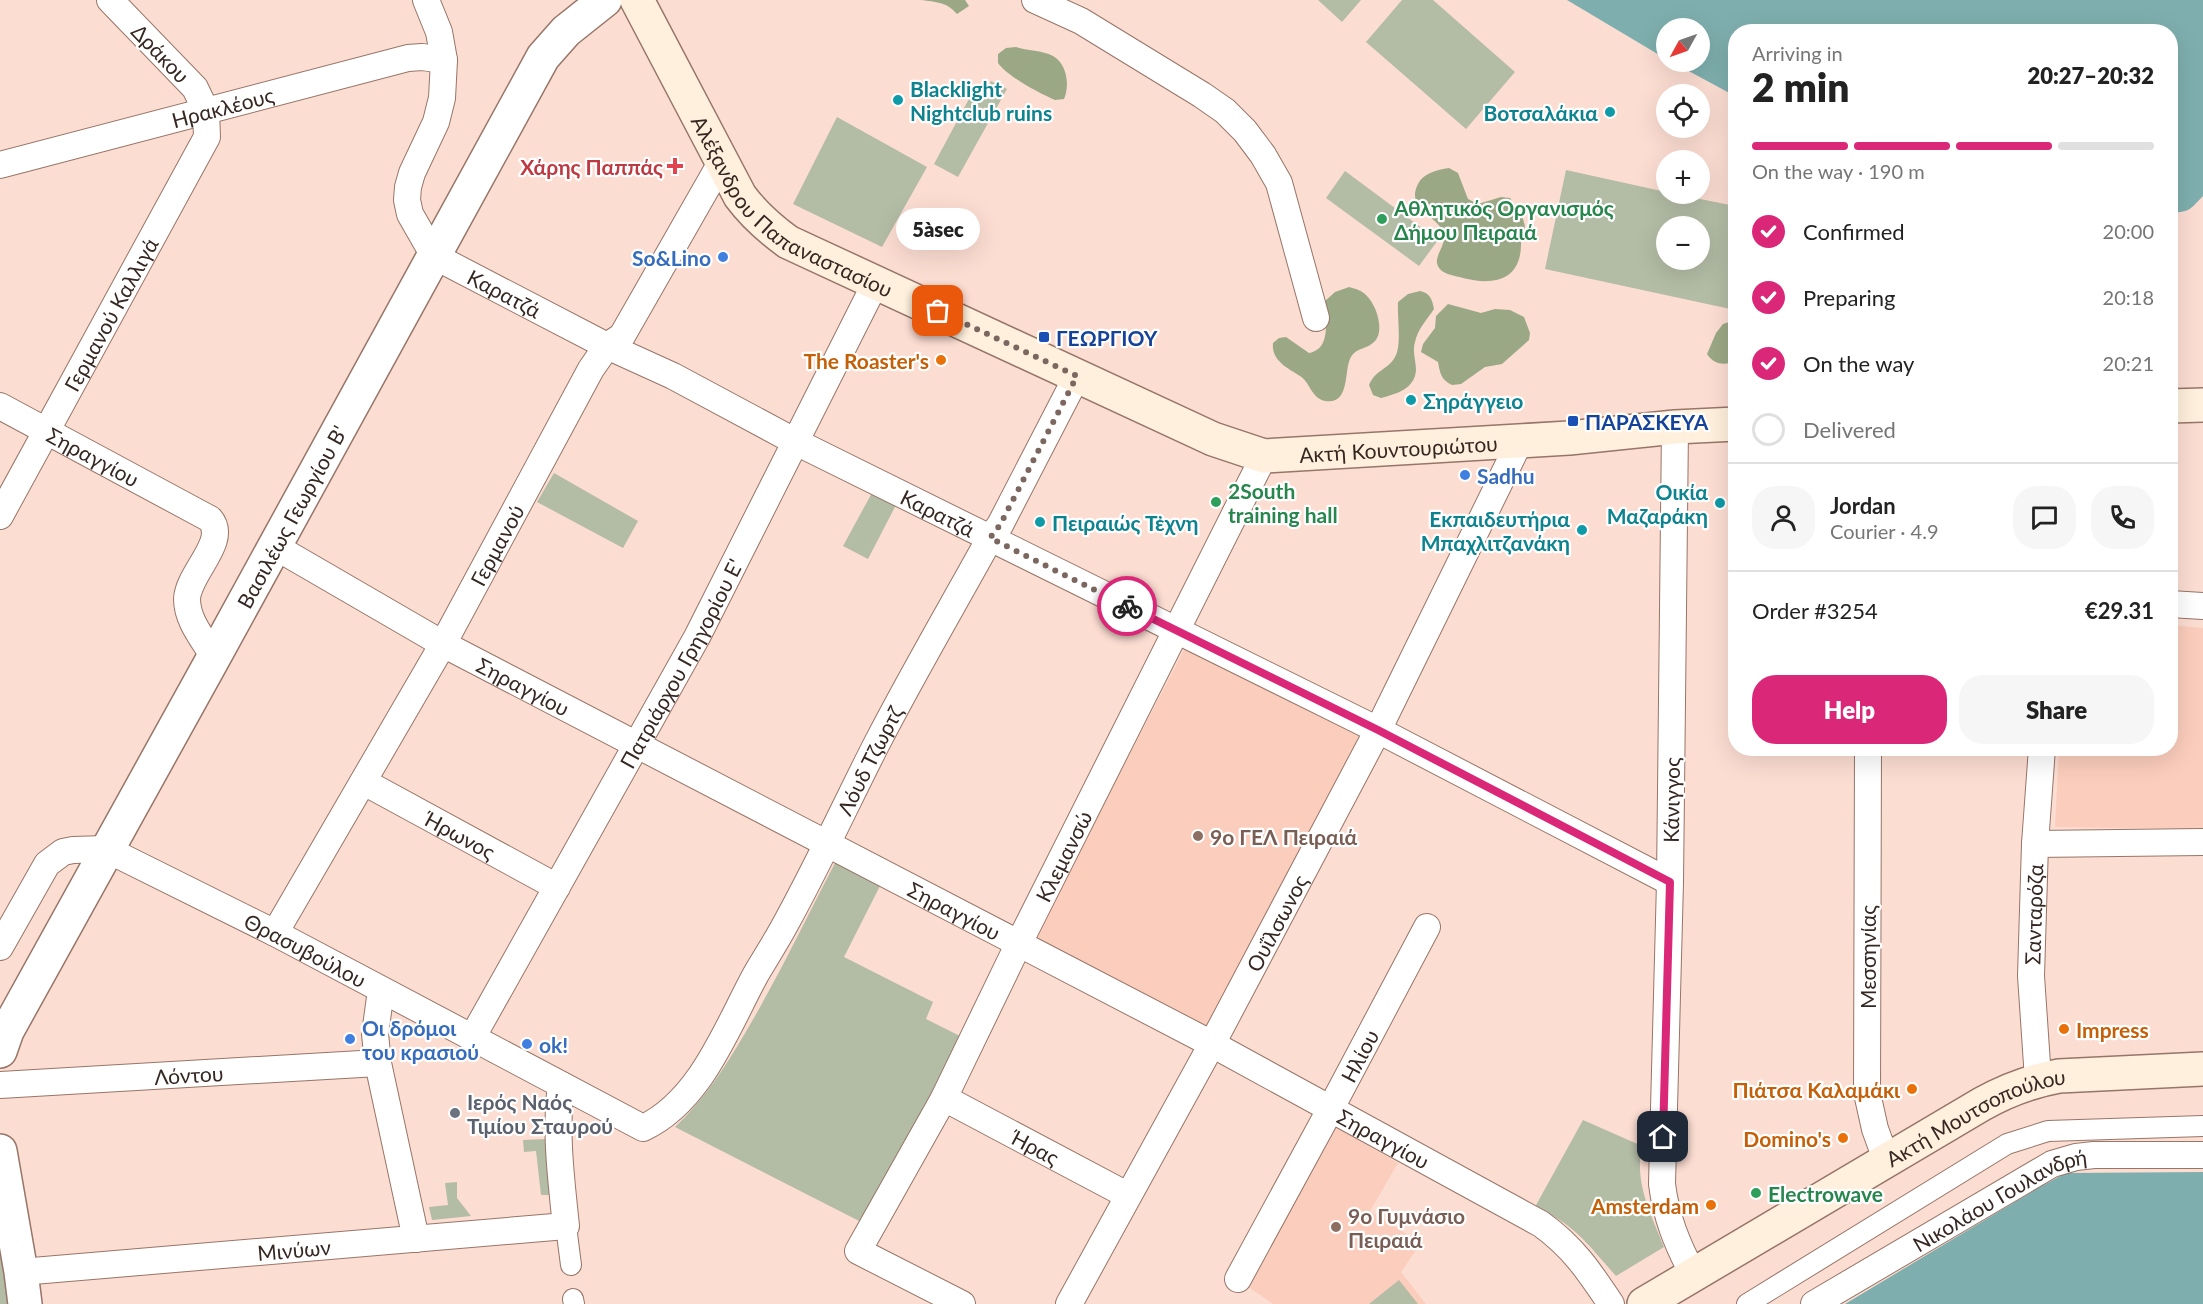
<!DOCTYPE html>
<html lang="en">
<head>
<meta charset="utf-8">
<style>
  :root { --surface:#fff; --page:#f6f6f6; --text:#222; --muted:#767676; --line:#e0e0e0; --accent:#db2777 }
  body { margin:0; font-family:Lato,sans-serif; background:var(--page); color:var(--text); height:100vh; display:flex; flex-direction:column; font-size:22px; white-space:nowrap }
  * { box-sizing:border-box; margin:0 }
  p { font-size:20px; color:var(--muted) }
  .icon { flex:none; width:33px; height:33px; fill:none; stroke:currentColor; stroke-width:2; stroke-linecap:round; stroke-linejoin:round }
  .map { position:relative; flex:1; overflow:hidden }
  .details { position:absolute; left:1728px; top:24px; width:450px; height:732px; display:flex; flex-direction:column; background:var(--surface); border-radius:24px; box-shadow:0 6px 24px #0002 }
  .details>* { flex:none }
  .needle { width:39px; rotate:230deg }
  .fabs { position:absolute; left:1656px; top:18px; display:grid; gap:12px }
  .fabs a { display:grid; place-items:center; width:54px; height:54px; border-radius:50%; background:var(--surface); box-shadow:0 6px 24px #0002; font-size:30px }
  .pin { position:absolute; display:grid; place-items:center; width:51px; height:51px; color:#fff; margin:-26px; border-radius:12px; box-shadow:0 3px 9px #0006 }
  .courier { position:absolute; display:grid; place-items:center; width:60px; height:60px; margin:-30px; border:4px solid #db2777; border-radius:50%; background:#fff; color:#222; box-shadow:0 2px 8px #0007 }
  .bubble { position:absolute; height:42px; border-radius:21px; background:var(--surface); box-shadow:0 6px 24px #0002; font-size:20px; font-weight:800; line-height:42px; text-align:center }
  .headline em { font-style:normal; font-weight:800 }
  .headline div { display:flex; flex-direction:column-reverse }
  .headline { display:flex; align-items:center; justify-content:space-between; height:102px; padding:0 24px }
  h1 { font-size:39px; font-weight:800; line-height:45px }
  .bar { display:grid; grid-template-columns:repeat(4,1fr); gap:9px 6px; align-content:center; height:72px; padding:0 24px }
  .bar i { height:8px; border-radius:4px; background:var(--line) }
  .bar .current { background:var(--accent) }
  .bar p { grid-column:span 4 }
  .line { display:flex; align-items:center; gap:15px; padding:0 24px; border-top:2px solid var(--line) }
  .line div { flex:1 }
  .round { display:grid; place-items:center; flex:none; width:63px; height:63px; border-radius:24px; background:var(--page) }
  ol { padding:0 24px; list-style:none }
  li { display:flex; align-items:center; gap:18px; height:66px }
  li p { margin-inline-start:auto }
  li .icon { padding:6px; border-radius:50%; background:var(--accent); color:#fff; stroke-width:4 }
  li:last-child { color:var(--muted) }
  li i { width:33px; height:33px; border:3px solid var(--line); border-radius:50% }
  .cta { display:flex; gap:12px; margin-top:auto; padding:12px 24px }
  .cta a { flex:1; height:69px; border-radius:24px; background:var(--accent); color:#fff; font-size:24px; font-weight:800; line-height:69px; text-align:center }
  .cta a+a { background:var(--page); color:var(--text) }
  .map>svg:first-child { display:block }
</style>
</head>
<body>
<div class="map">
<svg width="2203" height="1304" viewBox="0 0 2203 1304">
  <rect width="100%" height="100%" fill="#fcddd2"/>
  <!-- built -->
  <path fill="#fbcdbc" d="M2171 625 2203 628V829L2055 827 2059 749 2170 748Z
    M1186 646 1363 733 1206 1029 1034 939Z
    M1332 1125 1398 1163 1370 1211 1421 1243 1401 1272 1426 1304H1273L1244 1284Z"/>
  <!-- green -->
  <path fill="#b3bca5" fill-rule="evenodd" d="M1318 0H1361L1342 22Z
    M1402 0H1433L1515 72 1466 129 1366 42Z
    M991 81 1007 89 958 177 934 164 977 84 987 89Z
    M837 117 927 167 882 247 793 204Z
    M1566 170 1666 192V194H1675L1735 206V310L1545 269ZM1666 226H1700V260H1666Z
    M1345 171 1438 240 1419 266 1326 198Z
    M554 473 638 521 623 548 537 502Z
    M873 491 897 503 868 559 843 546Z
    M836 861 881 884 844 957 933 1002 926 1019 962 1037 865 1224 675 1127C709 1095 732 1056 755 1016 784 965 809 913 836 861Z
    M1583 1120 1642 1146C1634 1183 1651 1214 1664 1247L1616 1276C1589 1246 1574 1223 1535 1207Z
    M546 1139 552 1195H541L536 1151 524 1152 523 1140Z
    M457 1182V1198L471 1216 432 1220 429 1207 448 1205 445 1183Z
    M0 1207 14 1304H0Z
    M1399 1280 1418 1304H1369Z"/>
  <!-- forest -->
  <path fill="#9ba885" d="M921 0H965L969 6 957 14C947 2 936 2 921 0Z
    M1016 47C1027 51 1042 50 1053 56 1067 64 1070 85 1064 99L1055 100C1039 93 1007 76 998 63V54L1006 48Z
    M1449 168 1458 173 1468 199 1478 204 1501 197 1510 198C1516 207 1526 218 1525 231 1524 235 1521 239 1521 244 1521 280 1494 286 1463 278 1457 276 1447 275 1442 271 1429 261 1445 248 1444 237 1443 216 1404 211 1418 184 1423 173 1437 170 1449 168Z
    M1349 287C1356 289 1361 290 1366 295 1376 304 1385 330 1375 341 1367 350 1355 347 1350 359 1344 372 1350 405 1325 401 1311 398 1310 382 1300 376 1287 368 1271 360 1273 343L1279 338 1286 337 1309 353C1332 349 1325 319 1325 301L1335 292Z
    M1420 291C1430 293 1432 299 1434 309 1427 320 1418 328 1415 342 1412 351 1416 361 1416 370 1415 389 1396 394 1381 398L1373 395 1369 385C1376 369 1388 370 1395 357 1402 345 1397 317 1398 302L1408 294Z
    M1448 304 1481 313 1495 309 1510 310 1524 317 1530 333 1529 340 1502 364 1485 367 1461 384 1452 385C1441 380 1440 373 1438 362L1421 352 1423 344 1435 328 1436 316Z
    M1735 320V362C1724 365 1714 365 1707 354L1716 333 1723 324Z"/>
  <!-- water -->
  <path fill="#7eafae" d="M1567 0H2203V196C2189 210 2192 211 2171 213L2170 32H1736L1735 96 1672 62H1700V28H1666V59Z
    M2203 1172V1304H1845L2038 1188 2066 1173Z"/>
  <g fill="none" stroke-linecap="round" stroke-linejoin="round">
    <!-- pedestrian casing -->
    <g stroke="#977568" stroke-width="22">
      <path id="pedestrian" d="M566 1226 571 1265
        M573 1299 574 1304
        M1747 1304 2007 1144 2048 1131 2203 1126"/>
    </g>
    <!-- minor casing -->
    <g stroke="#977568" stroke-width="28">
      <g id="minor">
        <path id="s1" d="M426 0 439 32 444 60 442 98 436 122 412 173 408 187 407 200 410 214 434 256 607 346 673 376 796 442 1378 730 1670 882"/>
        <path d="M1035 0 1081 21 1202 95 1225 111 1245 131 1263 155 1279 183 1316 318"/>
        <path id="s2" d="M0 165 408 58 422 57 444 60"/>
        <path id="s3" d="M0 406 210 519C229 541 188 573 187 599 187 621 204 640 214 657"/>
        <path d="M1675 427 1670 882 1662 1184C1666 1217 1677 1244 1693 1274"/>
        <path id="s4" d="M0 516 207 137 206 111 195 88 110 0"/>
        <path id="s5" d="M274 546 443 644 1212 1044 1541 1224C1573 1247 1589 1271 1611 1304"/>
        <path d="M2170 604 2203 606"/>
        <path d="M1868 748 1867 1093 1875 1129 1887 1162"/>
        <path id="s6" d="M364 782 557 887"/>
        <path d="M2035 844 2203 842"/>
        <path id="s7" d="M275 933 443 644 591 369 607 346 622 336 722 161"/>
        <path id="s8" d="M0 947 47 864 63 852 73 850 106 849 275 933 643 1128C701 1101 727 1027 756 974 766 957 777 940 786 923 818 865 846 804 876 745 912 675 952 607 990 538L1000 525 1077 376"/>
        <path d="M381 990 375 1034 378 1063 416 1239"/>
        <path id="s9" d="M472 1038 697 637 876 282"/>
        <path id="s10" d="M2038 1079 2031 976 2035 844 2042 748"/>
        <path id="s11" d="M0 1085 378 1063"/>
        <path id="s12" d="M944 1098 1127 1195"/>
        <path id="s13" d="M21 1272 566 1226C561 1178 555 1132 561 1085"/>
        <path id="s14" d="M1238 1279 1331 1108 1427 927"/>
        <path id="s15" d="M962 1304 858 1251 944 1098 1019 943 1264 456"/>
        <path id="s16" d="M1069 1304 1212 1044 1378 730 1520 441"/>
        <path id="s17" d="M1814 1304 2052 1164 2076 1157 2094 1155H2203"/>
      </g>
    </g>
    <!-- tertiary casing -->
    <g stroke="#977568" stroke-width="36">
      <g id="tertiary">
        <path id="s18" d="M0 1051 7 1031 214 657 543 57 566 31 605 0"/>
        <path d="M0 1151 21 1272 25 1304"/>
      </g>
    </g>
    <!-- secondary casing -->
    <g stroke="#977568" stroke-width="36">
      <g id="secondary">
        <path id="s19" d="M637 0 740 196C754 215 769 228 788 242L1213 439 1264 456 1569 438 1675 427 1736 424"/>
        <path d="M2170 406 2203 405"/>
        <path id="s20" d="M1644 1304 1982 1104C2007 1090 2031 1081 2059 1076L2203 1069"/>
      </g>
    </g>
    <!-- pedestrian -->
    <use href="#pedestrian" stroke="#fff" stroke-width="20"/>
    <!-- minor -->
    <use href="#minor" stroke="#fff" stroke-width="26"/>
    <!-- tertiary -->
    <use href="#tertiary" stroke="#fff" stroke-width="33"/>
    <!-- secondary -->
    <use href="#secondary" stroke="#fef0dc" stroke-width="33"/>
  </g>
  <g fill="none" stroke-linecap="round" stroke-linejoin="round">
    <!-- done -->
    <path stroke="#7b6760" stroke-width="6" stroke-dasharray="0 10.8" d="M938 311 1077 376 1000 525 990 538 1127 606"/>
    <!-- route -->
    <path stroke="#db2777" stroke-width="8" d="M1127 606 1378 730 1670 882 1663 1137"/>
  </g>
  <!-- markers -->
  <g fill="#0f9aa8" stroke="#fff" stroke-width="2">
    <circle cx="898" cy="100" r="6"/>
    <circle cx="1610" cy="112" r="6"/>
    <circle cx="1411" cy="400" r="6"/>
    <circle cx="1720" cy="503" r="6"/>
    <circle cx="1040" cy="522" r="6"/>
    <circle cx="1582" cy="530" r="6"/>
  </g>
  <path fill="#e0444e" stroke="#fff" stroke-width="2" d="M672 157h6v6h6v6h-6v6h-6v-6h-6v-6h6z"/>
  <g fill="#2e9e5b" stroke="#fff" stroke-width="2">
    <circle cx="1382" cy="219" r="6"/>
    <circle cx="1216" cy="502" r="6"/>
    <circle cx="1756" cy="1193" r="6"/>
  </g>
  <g fill="#3f7fe0" stroke="#fff" stroke-width="2">
    <circle cx="723" cy="257" r="6"/>
    <circle cx="1465" cy="475" r="6"/>
    <circle cx="350" cy="1039" r="6"/>
    <circle cx="527" cy="1044" r="6"/>
  </g>
  <g fill="#1a4fb4" stroke="#fff" stroke-width="2">
    <rect x="1038" y="331" width="12" height="12" rx="3"/>
    <rect x="1567" y="415" width="12" height="12" rx="3"/>
  </g>
  <g fill="#e8710a" stroke="#fff" stroke-width="2">
    <circle cx="941" cy="360" r="6"/>
    <circle cx="2064" cy="1029" r="6"/>
    <circle cx="1912" cy="1089" r="6"/>
    <circle cx="1843" cy="1138" r="6"/>
    <circle cx="1711" cy="1205" r="6"/>
  </g>
  <g fill="#8d6e63" stroke="#fff" stroke-width="2">
    <circle cx="1198" cy="836" r="6"/>
    <circle cx="1336" cy="1227" r="6"/>
  </g>
  <circle fill="#6b7280" stroke="#fff" stroke-width="2" cx="455" cy="1113" r="6"/>
  <g text-anchor="middle" dominant-baseline="central" stroke-width="4.5" stroke-linejoin="round" paint-order="stroke">
    <!-- street labels -->
    <g font-size="21" fill="#352722" stroke="#fff">
      <text transform="translate(161 53) rotate(46)">Δράκου</text>
      <text stroke="none"><textPath href="#s2" startOffset="230">Ηρακλέους</textPath></text>
      <text stroke="none"><textPath href="#s19" startOffset="267">Αλέξανδρου Παπαναστασίου</textPath></text>
      <text stroke="none"><textPath href="#s1" startOffset="352">Καρατζά</textPath></text>
      <text stroke="none"><textPath href="#s4" startOffset="230">Γερμανού Καλλιγά</textPath></text>
      <text stroke="none"><textPath href="#s19" startOffset="945">Ακτή Κουντουριώτου</textPath></text>
      <text stroke="none"><textPath href="#s3" startOffset="106">Σηραγγίου</textPath></text>
      <text stroke="none"><textPath href="#s1" startOffset="838">Καρατζά</textPath></text>
      <text stroke="none"><textPath href="#s18" startOffset="609">Βασιλέως Γεωργίου Β'</textPath></text>
      <text stroke="none"><textPath href="#s7" startOffset="447">Γερμανού</textPath></text>
      <text stroke="none"><textPath href="#s9" startOffset="429">Πατριάρχου Γρηγορίου Ε'</textPath></text>
      <text stroke="none"><textPath href="#s5" startOffset="286">Σηραγγίου</textPath></text>
      <text stroke="none"><textPath href="#s8" startOffset="1200">Λόυδ Τζωρτζ</textPath></text>
      <text transform="translate(1671 800) rotate(-89)">Κάνιγγος</text>
      <text stroke="none"><textPath href="#s6" startOffset="110">Ήρωνος</textPath></text>
      <text stroke="none"><textPath href="#s15" startOffset="562">Κλεμανσώ</textPath></text>
      <text stroke="none"><textPath href="#s5" startOffset="772">Σηραγγίου</textPath></text>
      <text stroke="none"><textPath href="#s10" startOffset="165">Σανταρόζα</textPath></text>
      <text stroke="none"><textPath href="#s16" startOffset="434">Ουΐλσωνος</textPath></text>
      <text stroke="none"><textPath href="#s8" startOffset="382">Θρασυβούλου</textPath></text>
      <text transform="translate(1867 957) rotate(-90)">Μεσσηνίας</text>
      <text stroke="none"><textPath href="#s14" startOffset="254">Ηλίου</textPath></text>
      <text stroke="none"><textPath href="#s11" startOffset="189">Λόντου</textPath></text>
      <text stroke="none"><textPath href="#s20" startOffset="382">Ακτή Μουτσοπούλου</textPath></text>
      <text stroke="none"><textPath href="#s5" startOffset="1258">Σηραγγίου</textPath></text>
      <text stroke="none"><textPath href="#s12" startOffset="104">Ήρας</textPath></text>
      <text stroke="none"><textPath href="#s17" startOffset="214">Νικολάου Γουλανδρή</textPath></text>
      <text stroke="none"><textPath href="#s13" startOffset="274">Μινύων</textPath></text>
    </g>
    <!-- culture labels -->
    <g font-size="21" font-weight="bold" fill="#0d838f" stroke="#fff" text-anchor="start">
      <text x="910" y="88">Blacklight<tspan x="910" dy="24">Nightclub ruins</tspan></text>
      <text x="1598" y="112" text-anchor="end">Βοτσαλάκια</text>
      <text x="1423" y="400">Σηράγγειο</text>
      <text x="1708" y="491" text-anchor="end">Οικία<tspan x="1708" dy="24">Μαζαράκη</tspan></text>
      <text x="1570" y="518" text-anchor="end">Εκπαιδευτήρια<tspan x="1570" dy="24">Μπαχλιτζανάκη</tspan></text>
      <text x="1052" y="522">Πειραιώς Τἐχνη</text>
    </g>
    <!-- health labels -->
    <g font-size="21" font-weight="bold" fill="#be3a42" stroke="#fff" text-anchor="end">
      <text x="663" y="166">Χάρης Παππάς</text>
    </g>
    <!-- leisure labels -->
    <g font-size="21" font-weight="bold" fill="#27864d" stroke="#fff" text-anchor="start">
      <text x="1394" y="207">Αθλητικός Οργανισμός<tspan x="1394" dy="24">Δήμου Πειραιά</tspan></text>
      <text x="1228" y="490">2South<tspan x="1228" dy="24">training hall</tspan></text>
      <text x="1768" y="1193">Electrowave</text>
    </g>
    <!-- shop labels -->
    <g font-size="21" font-weight="bold" fill="#366cbe" stroke="#fff" text-anchor="start">
      <text x="711" y="257" text-anchor="end">So&amp;Lino</text>
      <text x="1477" y="475">Sadhu</text>
      <text x="362" y="1027">Οι δρόμοι<tspan x="362" dy="24">του κρασιού</tspan></text>
      <text x="539" y="1044">ok!</text>
    </g>
    <!-- transit labels -->
    <g font-size="21" font-weight="bold" fill="#164399" stroke="#fff" text-anchor="start">
      <text x="1056" y="337">ΓΕΩΡΓΙΟΥ</text>
      <text x="1585" y="421">ΠΑΡΑΣΚΕΥΑ</text>
    </g>
    <!-- food labels -->
    <g font-size="21" font-weight="bold" fill="#c56008" stroke="#fff" text-anchor="end">
      <text x="929" y="360">The Roaster's</text>
      <text x="2076" y="1029" text-anchor="start">Impress</text>
      <text x="1900" y="1089">Πιάτσα Καλαμάκι</text>
      <text x="1831" y="1138">Domino's</text>
      <text x="1699" y="1205">Amsterdam</text>
    </g>
    <!-- education labels -->
    <g font-size="21" font-weight="bold" fill="#785e54" stroke="#fff" text-anchor="start">
      <text x="1210" y="836">9ο ΓΕΛ Πειραιά</text>
      <text x="1348" y="1215">9ο Γυμνάσιο<tspan x="1348" dy="24">Πειραιά</tspan></text>
    </g>
    <!-- worship labels -->
    <g font-size="21" font-weight="bold" fill="#5b616d" stroke="#fff" text-anchor="start">
      <text x="467" y="1101">Ιερός Ναός<tspan x="467" dy="24">Τιμίου Σταυρού</tspan></text>
    </g>
  </g>
</svg>
<div class="fabs">
<a><svg class="needle" viewBox="-14 -14 28 28"><path d="M0-13l5 13h-10z" fill="#e53935"/><path d="M0 13l5-13h-10z" fill="#767676"/></svg></a>
<a><svg class="icon" aria-label="locate" viewBox="0 0 24 24"><circle cx="12" cy="12" r="6"/><path d="M12 2v4M12 18v4M2 12h4M18 12h4"/></svg></a>
<a>+</a>
<a>−</a>
</div>
<div class="pin" style="left:938px;top:311px;background:#ea580c"><svg class="icon" aria-label="bag" viewBox="0 0 24 24"><path d="M5 8h14l-1 12H6zM9 8a3 3 0 0 1 6 0"/></svg></div>
<div class="pin" style="left:1663px;top:1137px;background:#1f2937"><svg class="icon" aria-label="home" viewBox="0 0 24 24"><path d="M3 11l9-7 9 7M6 9v11h12V9"/></svg></div>
<div class="courier" style="left:1127px;top:606px"><svg class="icon" aria-label="bike" viewBox="0 0 24 24"><circle cx="6" cy="16" r="4"/><circle cx="18" cy="16" r="4"/><path d="M6 16l4-8h5l3 8M10 8l3 8H6M13 5h3"/></svg></div>
<div class="bubble" style="left:896px;top:208px;width:84px">5àsec</div>
<section class="details">
<div class="headline"><div><h1>2 min</h1><p>Arriving in</p></div><em>20:27–20:32</em></div>
<div class="bar"><i class="current"></i><i class="current"></i><i class="current"></i><i></i><p>On the way · 190 m</p></div>
<ol>
<li><svg class="icon" aria-label="check" viewBox="0 0 24 24"><path d="M5 12l5 5 9-10"/></svg>Confirmed<p>20:00</p></li>
<li><svg class="icon" aria-label="check" viewBox="0 0 24 24"><path d="M5 12l5 5 9-10"/></svg>Preparing<p>20:18</p></li>
<li><svg class="icon" aria-label="check" viewBox="0 0 24 24"><path d="M5 12l5 5 9-10"/></svg>On the way<p>20:21</p></li>
<li><i></i>Delivered</li>
</ol>
<div class="line" style="height:108px"><a class="round"><svg class="icon" aria-label="person" viewBox="0 0 24 24"><circle cx="12" cy="8" r="4"/><path d="M4 21q1-7 8-7t8 7"/></svg></a><div><b>Jordan</b><p>Courier · 4.9</p></div><a class="round"><svg class="icon" aria-label="chat" viewBox="0 0 24 24"><path d="M4 5h16v11H9l-5 4z"/></svg></a><a class="round"><svg class="icon" aria-label="phone" viewBox="0 0 24 24"><path d="M5 4h4l2 5-3 2q2 4 5 5l2-3 5 2v4C11 20 4 13 5 4z"/></svg></a></div>
<div class="line" style="height:78px"><div>Order #3254</div><b>€29.31</b></div>
<div class="cta"><a>Help</a><a>Share</a></div>
</section>
</div>
</body>
</html>
